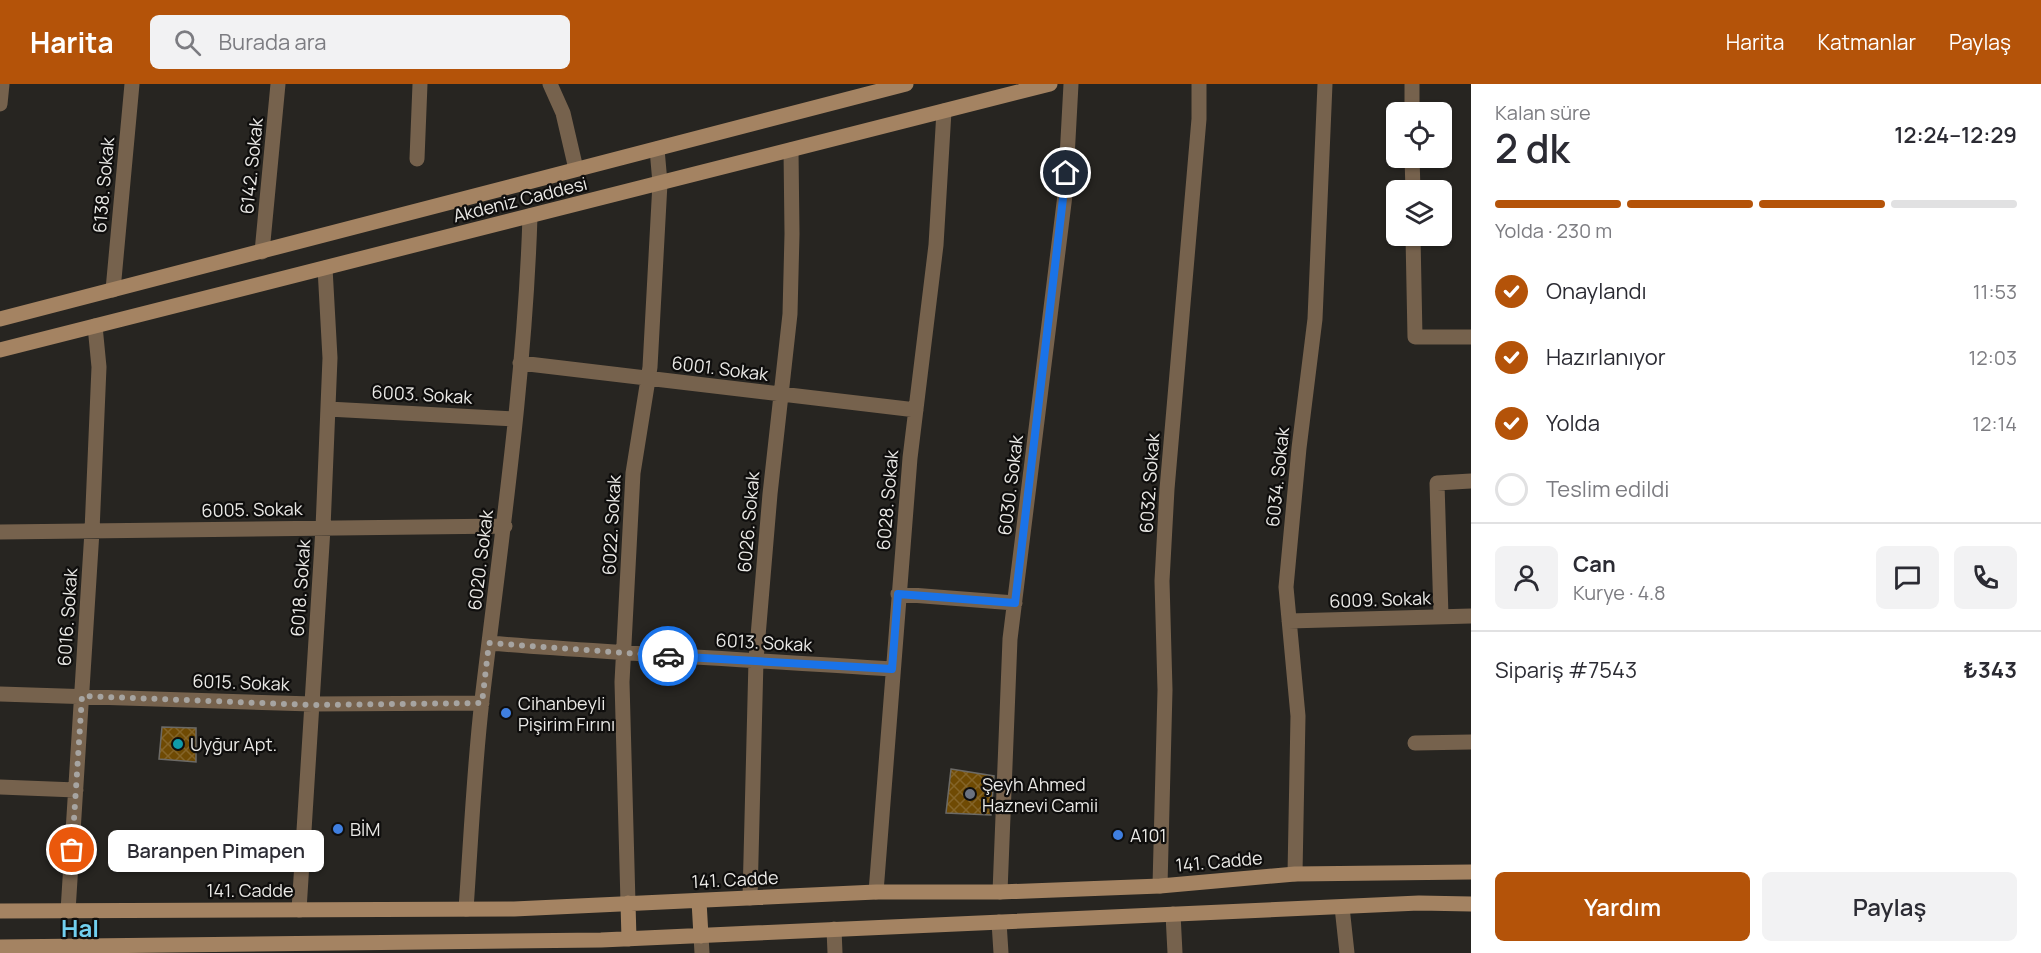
<!DOCTYPE html>
<html lang="tr">
<head>
<meta charset="utf-8">
<style>
  :root { --surface:#fff; --page:#f2f2f3; --text:#2b2b33; --muted:#7c7c81; --line:#e1e1e2; --accent:#b45309 }
  body { margin:0; font-family:Manrope,sans-serif; background:var(--page); color:var(--text); height:100vh; display:flex; flex-direction:column; font-size:22px; white-space:nowrap }
  * { box-sizing:border-box; margin:0 }
  p { font-size:20px; color:var(--muted) }
  .icon { flex:none; width:33px; height:33px; fill:none; stroke:currentColor; stroke-width:2; stroke-linecap:round; stroke-linejoin:round }
  .map { position:relative; flex:1; overflow:hidden }
  .panel { display:flex; flex-direction:column; background:var(--surface); width:570px }
  .panel>* { flex:none }
  .controls { position:absolute; left:1386px; top:18px; display:grid; gap:12px }
  .controls a { display:grid; place-items:center; width:66px; height:66px; border-radius:9px; background:var(--surface); box-shadow:0 2px 4px #0004; font-size:30px }
  .pin { position:absolute; display:grid; place-items:center; width:51px; height:51px; color:#fff; margin:-26px; border:3px solid #fff; border-radius:50%; box-shadow:0 2px 6px #0007 }
  .courier { position:absolute; display:grid; place-items:center; width:60px; height:60px; margin:-30px; border:4px solid #1a73e8; border-radius:50%; background:#fff; color:#222; box-shadow:0 2px 8px #0007 }
  .bubble { position:absolute; height:42px; border-radius:9px; background:var(--surface); box-shadow:0 2px 4px #0004; font-size:20px; font-weight:600; line-height:42px; text-align:center }
  .summary em { font-style:normal; font-weight:600 }
  .summary div { display:flex; flex-direction:column-reverse }
  .summary { display:flex; align-items:center; justify-content:space-between; height:102px; padding:0 24px }
  h1 { font-size:39px; font-weight:600; line-height:45px }
  .bar { display:grid; grid-template-columns:repeat(4,1fr); gap:9px 6px; align-content:center; height:72px; padding:0 24px }
  .bar i { height:8px; border-radius:4px; background:var(--line) }
  .bar .on { background:var(--accent) }
  .bar p { grid-column:span 4 }
  .line { display:flex; align-items:center; gap:15px; padding:0 24px; border-top:2px solid var(--line) }
  .line div { flex:1 }
  .round { display:grid; place-items:center; flex:none; width:63px; height:63px; border-radius:9px; background:var(--page) }
  ol { padding:0 24px; list-style:none }
  li { display:flex; align-items:center; gap:18px; height:66px }
  li p { margin-inline-start:auto }
  li .icon { padding:6px; border-radius:50%; background:var(--accent); color:#fff; stroke-width:4 }
  li:last-child { color:var(--muted) }
  li i { width:33px; height:33px; border:3px solid var(--line); border-radius:50% }
  .action { display:flex; gap:12px; margin-top:auto; padding:12px 24px }
  .action a { flex:1; height:69px; border-radius:9px; background:var(--accent); color:#fff; font-size:24px; font-weight:600; line-height:69px; text-align:center }
  .action a+a { background:var(--page); color:var(--text) }
  header { display:flex; align-items:center; gap:36px; box-sizing:border-box; height:84px; padding:0 30px; background:var(--accent); color:#fff }
  header strong { font-size:28px }
  nav { display:flex; gap:33px; margin-inline-start:auto; font-size:21px }
  .search { width:420px; height:54px; background:var(--page); display:flex; align-items:center; gap:15px; box-sizing:border-box; padding:0 21px; border-radius:9px; color:var(--muted); font-size:22px }
  main { display:flex; flex:1; min-height:0 }
  .map>svg:first-child { display:block }
</style>
</head>
<body>
<header>
<strong>Harita</strong>
<div class="search"><svg class="icon" aria-label="search" viewBox="0 0 24 24"><circle cx="10" cy="10" r="6"/><path d="M15 15l6 6"/></svg>Burada ara</div>
<nav><a>Harita</a><a>Katmanlar</a><a>Paylaş</a></nav>
</header>
<main>
<div class="map">
<svg width="1471" height="869" viewBox="0 0 1471 869">
  <defs>
    <pattern id="building-cross-hatch" width="8" height="8" patternUnits="userSpaceOnUse" patternTransform="scale(1.5)"><rect width="8" height="8" fill="#6f4a03"/><path d="M0 0l8 8M0 8l8-8" fill="none" stroke="#846428"/></pattern>
  </defs>
  <rect width="100%" height="100%" fill="#272521"/>
  <!-- building -->
  <path fill="url(#building-cross-hatch)" stroke="#6c6a66" stroke-width="1.5" d="M162 643 196 644V678L159 675Z
    M951 685 994 692 991 731 946 729Z"/>
  <g fill="none" stroke-linecap="round" stroke-linejoin="round">
    <!-- street -->
    <path stroke="#76624d" stroke-width="15" d="M550 0 563 29 576 85
      M1412 0V28
      M0 20 2 0
      M1412 74 1413 106
      M417 75 420 0
      M1413 152 1415 253H1471
      M262 168 278 0
      M113 206 132 0
      M520 279 916 326
      M328 325 515 335
      M0 448 505 442
      M898 510 1015 519
      M1441 532 1437 399 1471 397
      M1289 537 1471 532
      M489 559C624 570 758 576 892 585
      M0 610 312 620 482 619
      M1415 659 1471 658
      M0 703 76 706
      M1295 790 1298 632 1286 503 1299 364 1315 235 1325 0
      M1160 802 1165 606 1162 497 1167 405 1199 35V0
      M876 808 910 374 936 161 944 27
      M1000 808 1010 555 1065 111 1071 0
      M750 814 756 576 770 410 790 230 792 150 791 66
      M628 819 622 598 633 389 650 283 660 99 657 65
      M1342 823 1347 869
      M466 825C471 755 474 685 482 616 501 455 525 294 530 132
      M299 826 323 444 330 274 325 184
      M68 827 92 447 99 283 95 242
      M1173 830 1175 869
      M999 838 1001 869
      M834 845 835 869
      M701 852 702 869"/>
    <!-- secondary -->
    <path stroke="#a48362" stroke-width="15" d="M0 235 906 0
      M0 266 1050 0
      M699 817 701 852
      M628 819 629 855
      M0 827 514 825 876 808H1000L1160 802 1295 790 1471 788
      M0 863 601 856 1419 819 1471 820"/>
  </g>
  <g fill="none" stroke-linecap="round" stroke-linejoin="round">
    <!-- done -->
    <path stroke="#a6a4a1" stroke-width="6" stroke-dasharray="0 10.8" d="M72 766 82 612 312 621 482 619 489 559 668 572"/>
    <!-- route -->
    <path stroke="#1a73e8" stroke-width="8" d="M668 572 892 585 898 510 1015 519 1066 89"/>
  </g>
  <!-- markers -->
  <g fill="#3f7fe0" stroke="#0f0e0d" stroke-width="2">
    <circle cx="506" cy="629" r="6"/>
    <circle cx="338" cy="745" r="6"/>
    <circle cx="1118" cy="751" r="6"/>
  </g>
  <circle fill="#0f9aa8" stroke="#0f0e0d" stroke-width="2" cx="178" cy="660" r="6"/>
  <circle fill="#6b7280" stroke="#0f0e0d" stroke-width="2" cx="970" cy="710" r="6"/>
  <g text-anchor="middle" dominant-baseline="central" stroke-width="4.5" stroke-linejoin="round" paint-order="stroke">
    <!-- street labels -->
    <g font-size="18" fill="#eae9e6" stroke="#0f0e0d">
      <text transform="translate(251 82) rotate(-84)">6142. Sokak</text>
      <text transform="translate(103 101) rotate(-85)">6138. Sokak</text>
      <text transform="translate(520 115) rotate(-14)">Akdeniz Caddesi</text>
      <text transform="translate(720 284) rotate(7)">6001. Sokak</text>
      <text transform="translate(422 310) rotate(3)">6003. Sokak</text>
      <text transform="translate(1277 393) rotate(-84)">6034. Sokak</text>
      <text transform="translate(1149 399) rotate(-86)">6032. Sokak</text>
      <text transform="translate(1010 401) rotate(-83)">6030. Sokak</text>
      <text transform="translate(887 416) rotate(-85)">6028. Sokak</text>
      <text transform="translate(252 425) rotate(-1)">6005. Sokak</text>
      <text transform="translate(748 438) rotate(-85)">6026. Sokak</text>
      <text transform="translate(611 441) rotate(-87)">6022. Sokak</text>
      <text transform="translate(480 476) rotate(-83)">6020. Sokak</text>
      <text transform="translate(300 504) rotate(-86)">6018. Sokak</text>
      <text transform="translate(1380 515) rotate(-2)">6009. Sokak</text>
      <text transform="translate(67 533) rotate(-86)">6016. Sokak</text>
      <text transform="translate(764 558) rotate(3)">6013. Sokak</text>
      <text transform="translate(241 598) rotate(2)">6015. Sokak</text>
      <text transform="translate(1219 777) rotate(-5)">141. Cadde</text>
      <text transform="translate(735 795) rotate(-3)">141. Cadde</text>
      <text x="250" y="806">141. Cadde</text>
    </g>
    <!-- poi labels -->
    <g font-size="18" fill="#eae9e6" stroke="#0f0e0d" text-anchor="start">
      <text x="518" y="619">Cihanbeyli<tspan x="518" dy="21">Pişirim Fırını</tspan></text>
      <text x="190" y="660">Uyğur Apt.</text>
      <text x="982" y="700">Şeyh Ahmed<tspan x="982" dy="21">Haznevi Camii</tspan></text>
      <text x="350" y="745">BİM</text>
      <text x="1130" y="751">A101</text>
    </g>
    <!-- district labels -->
    <g font-size="24" font-weight="bold" fill="#71cfef" stroke="#0f0e0d">
      <text x="80" y="843">Hal</text>
    </g>
  </g>
</svg>
<div class="controls">
<a><svg class="icon" aria-label="locate" viewBox="0 0 24 24"><circle cx="12" cy="12" r="6"/><path d="M12 2v4M12 18v4M2 12h4M18 12h4"/></svg></a>
<a><svg class="icon" aria-label="layers" viewBox="0 0 24 24"><path d="M12 4l9 5-9 5-9-5zM3 14l9 5 9-5"/></svg></a>
</div>
<div class="pin" style="left:72px;top:766px;background:#ea580c"><svg class="icon" aria-label="bag" viewBox="0 0 24 24"><path d="M5 8h14l-1 12H6zM9 8a3 3 0 0 1 6 0"/></svg></div>
<div class="pin" style="left:1066px;top:89px;background:#1f2937"><svg class="icon" aria-label="home" viewBox="0 0 24 24"><path d="M3 11l9-7 9 7M6 9v11h12V9"/></svg></div>
<div class="courier" style="left:668px;top:572px"><svg class="icon" aria-label="car" viewBox="0 0 24 24"><path d="M5 17H2v-5l4-1 3-4h7l3 4 3 1v5h-3M9 17h6M6 11h13"/><circle cx="7" cy="17" r="2"/><circle cx="17" cy="17" r="2"/></svg></div>
<div class="bubble" style="left:108px;top:746px;width:216px">Baranpen Pimapen</div>
</div>
<section class="panel">
<div class="summary"><div><h1>2 dk</h1><p>Kalan süre</p></div><em>12:24–12:29</em></div>
<div class="bar"><i class="on"></i><i class="on"></i><i class="on"></i><i></i><p>Yolda · 230 m</p></div>
<ol>
<li><svg class="icon" aria-label="check" viewBox="0 0 24 24"><path d="M5 12l5 5 9-10"/></svg>Onaylandı<p>11:53</p></li>
<li><svg class="icon" aria-label="check" viewBox="0 0 24 24"><path d="M5 12l5 5 9-10"/></svg>Hazırlanıyor<p>12:03</p></li>
<li><svg class="icon" aria-label="check" viewBox="0 0 24 24"><path d="M5 12l5 5 9-10"/></svg>Yolda<p>12:14</p></li>
<li><i></i>Teslim edildi</li>
</ol>
<div class="line" style="height:108px"><a class="round"><svg class="icon" aria-label="person" viewBox="0 0 24 24"><circle cx="12" cy="8" r="4"/><path d="M4 21q1-7 8-7t8 7"/></svg></a><div><b>Can</b><p>Kurye · 4.8</p></div><a class="round"><svg class="icon" aria-label="chat" viewBox="0 0 24 24"><path d="M4 5h16v11H9l-5 4z"/></svg></a><a class="round"><svg class="icon" aria-label="phone" viewBox="0 0 24 24"><path d="M5 4h4l2 5-3 2q2 4 5 5l2-3 5 2v4C11 20 4 13 5 4z"/></svg></a></div>
<div class="line" style="height:78px"><div>Sipariş #7543</div><b>₺343</b></div>
<div class="action"><a>Yardım</a><a>Paylaş</a></div>
</section>
</main>
</body>
</html>
